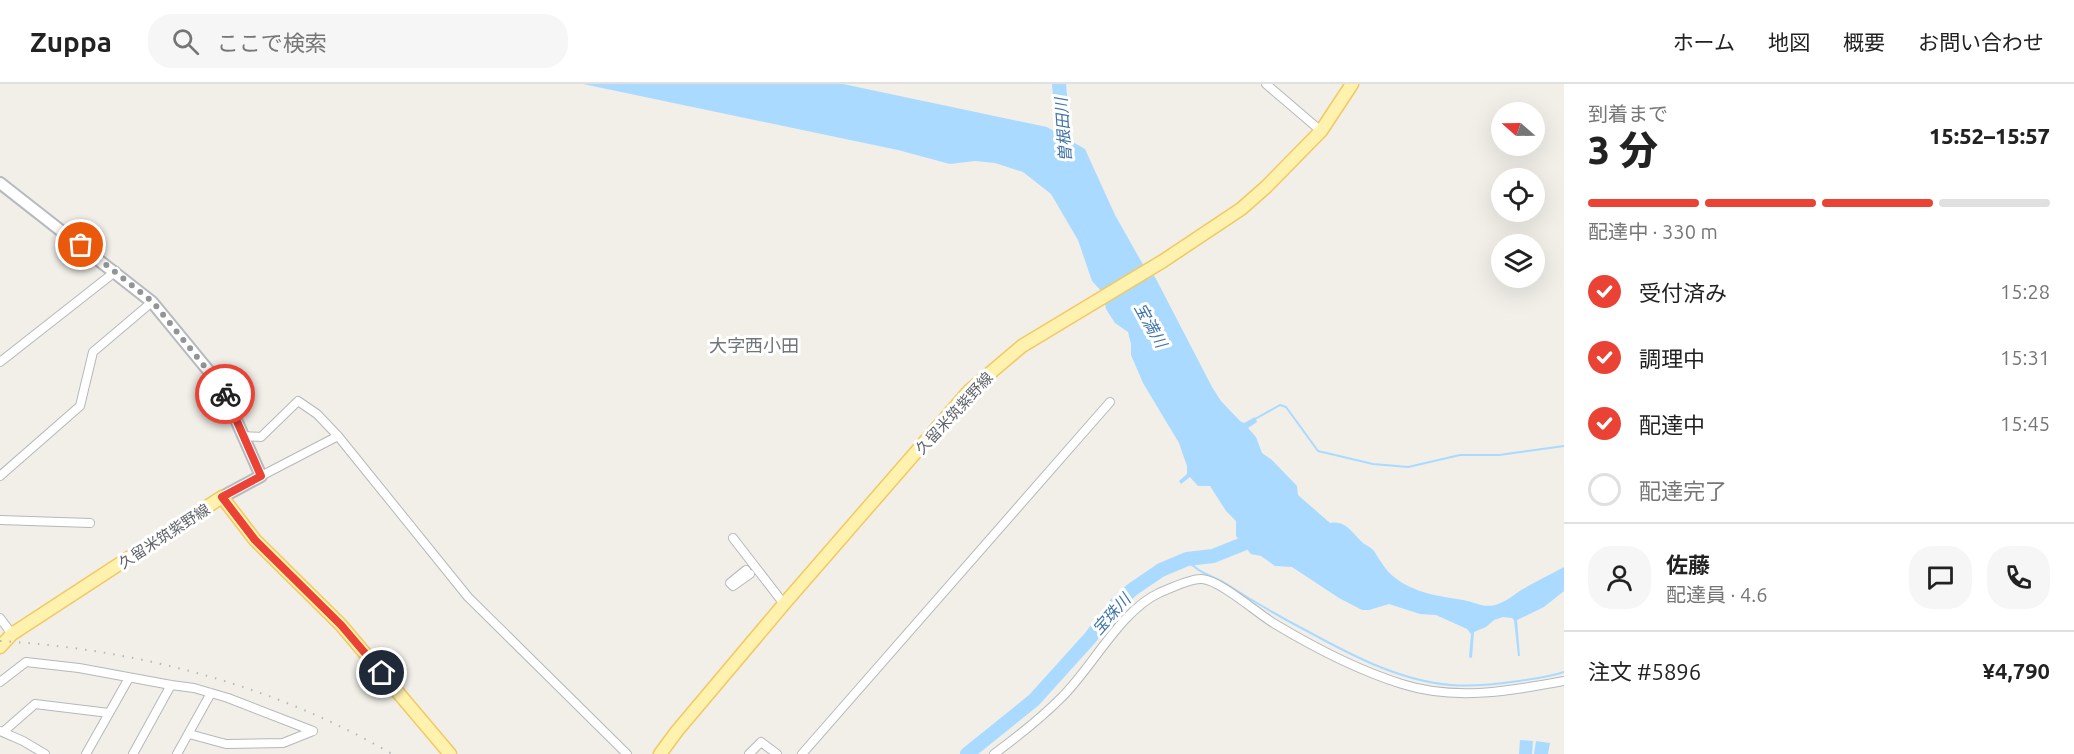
<!DOCTYPE html>
<html lang="ja">
<head>
<meta charset="utf-8">
<style>
  :root { --surface:#fff; --page:#f6f6f6; --text:#222; --muted:#767676; --line:#e0e0e0; --accent:#ea4335 }
  body { margin:0; font-family:Ubuntu,"Noto Sans JP",sans-serif; background:var(--page); color:var(--text); height:100vh; display:flex; flex-direction:column; font-size:22px; white-space:nowrap }
  * { box-sizing:border-box; margin:0 }
  p { font-size:20px; color:var(--muted) }
  .icon { flex:none; width:33px; height:33px; fill:none; stroke:currentColor; stroke-width:2; stroke-linecap:round; stroke-linejoin:round }
  .map { position:relative; flex:1; overflow:hidden }
  .panel { display:flex; flex-direction:column; background:var(--surface); width:510px }
  .panel>* { flex:none }
  .needle { width:39px; rotate:290deg }
  .controls { position:absolute; left:1491px; top:18px; display:grid; gap:12px }
  .controls a { display:grid; place-items:center; width:54px; height:54px; border-radius:50%; background:var(--surface); box-shadow:0 6px 24px #0002; font-size:30px }
  .pin { position:absolute; display:grid; place-items:center; width:51px; height:51px; color:#fff; margin:-26px; border:3px solid #fff; border-radius:50%; box-shadow:0 2px 6px #0007 }
  .courier { position:absolute; display:grid; place-items:center; width:60px; height:60px; margin:-30px; border:4px solid #ea4335; border-radius:50%; background:#fff; color:#222; box-shadow:0 2px 8px #0007 }
  .overview em { font-style:normal; font-weight:800 }
  .overview div { display:flex; flex-direction:column-reverse }
  .overview { display:flex; align-items:center; justify-content:space-between; height:102px; padding:0 24px }
  h1 { font-size:39px; font-weight:800; line-height:45px }
  .bar { display:grid; grid-template-columns:repeat(4,1fr); gap:9px 6px; align-content:center; height:72px; padding:0 24px }
  .bar i { height:8px; border-radius:4px; background:var(--line) }
  .bar .selected { background:var(--accent) }
  .bar p { grid-column:span 4 }
  .line { display:flex; align-items:center; gap:15px; padding:0 24px; border-top:2px solid var(--line) }
  .line div { flex:1 }
  .round { display:grid; place-items:center; flex:none; width:63px; height:63px; border-radius:24px; background:var(--page) }
  ol { padding:0 24px; list-style:none }
  li { display:flex; align-items:center; gap:18px; height:66px }
  li p { margin-inline-start:auto }
  li .icon { padding:6px; border-radius:50%; background:var(--accent); color:#fff; stroke-width:4 }
  li:last-child { color:var(--muted) }
  li i { width:33px; height:33px; border:3px solid var(--line); border-radius:50% }
  header { display:flex; align-items:center; gap:36px; box-sizing:border-box; height:84px; padding:0 30px; background:var(--surface); border-bottom:2px solid var(--line) }
  header strong { font-size:28px }
  nav { display:flex; gap:33px; margin-inline-start:auto; font-size:21px }
  .search { width:420px; height:54px; background:var(--page); display:flex; align-items:center; gap:15px; box-sizing:border-box; padding:0 21px; border-radius:24px; color:var(--muted); font-size:22px }
  main { display:flex; flex:1; min-height:0 }
  .map>svg:first-child { display:block }
</style>
</head>
<body>
<header>
<strong>Zuppa</strong>
<div class="search"><svg class="icon" aria-label="search" viewBox="0 0 24 24"><circle cx="10" cy="10" r="6"/><path d="M15 15l6 6"/></svg>ここで検索</div>
<nav><a>ホーム</a><a>地図</a><a>概要</a><a>お問い合わせ</a></nav>
</header>
<main>
<div class="map">
<svg width="1564" height="670" viewBox="0 0 1564 670">
  <rect width="100%" height="100%" fill="#f1efe8"/>
  <!-- water -->
  <path fill="#aadaff" d="M583 0H843L1047 43 1085 65 1115 131 1145 184 1155 193 1212 303 1221 317 1240 337 1244 339 1255 333 1257 338 1248 344 1256 353 1262 369 1272 376 1297 402 1298 411 1330 439C1346 436 1352 449 1363 459 1367 462 1371 463 1374 467 1380 476 1385 486 1394 493 1414 509 1438 512 1463 516 1474 518 1484 524 1495 521 1506 518 1513 511 1523 505 1536 497 1550 491 1564 483V507L1544 523 1517 536 1520 572H1518L1514 536 1512 534 1503 533 1494 536 1486 543 1474 548 1472 574 1469 573 1471 550 1467 545 1436 531 1420 530 1389 520 1369 526H1362L1339 514 1292 483 1275 482 1261 472 1251 470 1236 452V437L1226 427 1210 402H1198L1190 393 1181 400 1179 397 1187 390V382L1179 359 1143 299 1131 271V260L1128 248 1115 239 1106 225 1103 209 1092 197 1078 156 1051 110 1023 88 995 79 975 77 950 80 898 66Z
    M1520 656 1533 657 1532 670H1519Z
    M1536 657 1550 659 1548 670H1534Z"/>
  <g fill="none" stroke-linecap="round" stroke-linejoin="round">
    <!-- stream -->
    <path stroke="#aadaff" stroke-width="2" d="M1255 335 1280 321 1286 323 1318 367 1373 380 1408 383 1460 371H1499L1564 362
      M1187 475C1199 491 1212 490 1228 501 1254 518 1280 533 1307 547 1351 571 1400 597 1451 601 1473 603 1498 600 1519 597 1534 595 1550 593 1564 588"/>
    <!-- river -->
    <path stroke="#aadaff" stroke-width="14" d="M1059 0 1065 71
      M967 670 1034 616 1090 554 1116 520 1133 505 1161 486 1187 475 1213 472 1253 456 1258 452"/>
    <!-- minor casing -->
    <g stroke="#b5b8bc" stroke-width="10">
      <path id="minor" d="M1266 0 1321 47
        M0 278 116 187
        M243 352 261 353 298 317 317 330 338 352 468 513 627 670
        M0 392 80 322 93 268 152 218
        M261 392 338 352
        M0 436 90 439
        M733 454 784 520
        M746 486 730 499 733 502 750 490
        M0 534 12 550
        M0 598 26 578 79 584 171 601 194 604 228 614 313 647
        M0 647 23 657 45 670
        M3 648 35 620 109 629
        M189 650 226 660 283 659 313 647
        M86 670 129 594
        M133 670 171 601
        M177 670 211 609
        M749 670 761 658 777 670
        M802 670 1110 318
        M994 670C1017 653 1041 634 1061 614 1092 584 1120 527 1159 509 1168 505 1192 494 1202 495 1220 496 1258 530 1275 540 1315 564 1357 586 1402 600 1455 617 1511 607 1564 597"/>
    </g>
    <!-- secondary casing -->
    <g stroke="#b6babf" stroke-width="14">
      <path id="secondary" d="M0 99 152 218 221 302 261 392 222 413"/>
    </g>
    <!-- primary casing -->
    <g stroke="#f2c960" stroke-width="15">
      <path id="primary" d="M0 563 12 550 222 413 255 456 341 541 450 670
        M660 670 677 647 784 520 969 307 1022 262 1163 177 1241 125 1266 103 1321 47 1352 0"/>
    </g>
    <!-- minor -->
    <use href="#minor" stroke="#fff" stroke-width="8"/>
    <!-- secondary -->
    <use href="#secondary" stroke="#fff" stroke-width="10"/>
    <!-- primary -->
    <use href="#primary" stroke="#fff2af" stroke-width="12"/>
    <!-- rail -->
    <path stroke="#b6b7b8" stroke-width="2" stroke-dasharray="1.5 8" stroke-linecap="butt" d="M0 557C136 565 274 601 392 670"/>
  </g>
  <g fill="none" stroke-linecap="round" stroke-linejoin="round">
    <!-- done -->
    <path stroke="#929495" stroke-width="6" stroke-dasharray="0 10.8" d="M81 161 153 218 221 303 225 310"/>
    <!-- route -->
    <path stroke="#ea4335" stroke-width="8" d="M225 310 261 392 222 413 255 456 341 541 382 589"/>
  </g>
  <g text-anchor="middle" dominant-baseline="central" stroke-width="6" stroke-linejoin="round" paint-order="stroke">
    <!-- street labels -->
    <g font-size="15" fill="#5f6368" stroke="#fff">
      <text transform="translate(954 329) rotate(-47)">久留米筑紫野線</text>
      <text transform="translate(164 452) rotate(-33)">久留米筑紫野線</text>
    </g>
    <!-- water labels -->
    <g font-size="16" font-style="italic" fill="#4174aa" stroke="#fff">
      <text transform="translate(1063 46) rotate(-94)">曽根田川</text>
      <text transform="translate(1151 241) rotate(61)">宝満川</text>
      <text transform="translate(1111 530) rotate(-48)">宝珠川</text>
    </g>
    <!-- quarter labels -->
    <g font-size="18" fill="#70757a" stroke="#fff">
      <text x="754" y="261">大字西小田</text>
    </g>
  </g>
</svg>
<div class="controls">
<a><svg class="needle" viewBox="-14 -14 28 28"><path d="M0-13l5 13h-10z" fill="#e53935"/><path d="M0 13l5-13h-10z" fill="#767676"/></svg></a>
<a><svg class="icon" aria-label="locate" viewBox="0 0 24 24"><circle cx="12" cy="12" r="6"/><path d="M12 2v4M12 18v4M2 12h4M18 12h4"/></svg></a>
<a><svg class="icon" aria-label="layers" viewBox="0 0 24 24"><path d="M12 4l9 5-9 5-9-5zM3 14l9 5 9-5"/></svg></a>
</div>
<div class="pin" style="left:81px;top:161px;background:#ea580c"><svg class="icon" aria-label="bag" viewBox="0 0 24 24"><path d="M5 8h14l-1 12H6zM9 8a3 3 0 0 1 6 0"/></svg></div>
<div class="pin" style="left:382px;top:589px;background:#1f2937"><svg class="icon" aria-label="home" viewBox="0 0 24 24"><path d="M3 11l9-7 9 7M6 9v11h12V9"/></svg></div>
<div class="courier" style="left:225px;top:310px"><svg class="icon" aria-label="bike" viewBox="0 0 24 24"><circle cx="6" cy="16" r="4"/><circle cx="18" cy="16" r="4"/><path d="M6 16l4-8h5l3 8M10 8l3 8H6M13 5h3"/></svg></div>
</div>
<section class="panel">
<div class="overview"><div><h1>3 分</h1><p>到着まで</p></div><em>15:52–15:57</em></div>
<div class="bar"><i class="selected"></i><i class="selected"></i><i class="selected"></i><i></i><p>配達中 · 330 m</p></div>
<ol>
<li><svg class="icon" aria-label="check" viewBox="0 0 24 24"><path d="M5 12l5 5 9-10"/></svg>受付済み<p>15:28</p></li>
<li><svg class="icon" aria-label="check" viewBox="0 0 24 24"><path d="M5 12l5 5 9-10"/></svg>調理中<p>15:31</p></li>
<li><svg class="icon" aria-label="check" viewBox="0 0 24 24"><path d="M5 12l5 5 9-10"/></svg>配達中<p>15:45</p></li>
<li><i></i>配達完了</li>
</ol>
<div class="line" style="height:108px"><a class="round"><svg class="icon" aria-label="person" viewBox="0 0 24 24"><circle cx="12" cy="8" r="4"/><path d="M4 21q1-7 8-7t8 7"/></svg></a><div><b>佐藤</b><p>配達員 · 4.6</p></div><a class="round"><svg class="icon" aria-label="chat" viewBox="0 0 24 24"><path d="M4 5h16v11H9l-5 4z"/></svg></a><a class="round"><svg class="icon" aria-label="phone" viewBox="0 0 24 24"><path d="M5 4h4l2 5-3 2q2 4 5 5l2-3 5 2v4C11 20 4 13 5 4z"/></svg></a></div>
<div class="line" style="height:78px"><div>注文 #5896</div><b>¥4,790</b></div>
</section>
</main>
</body>
</html>
